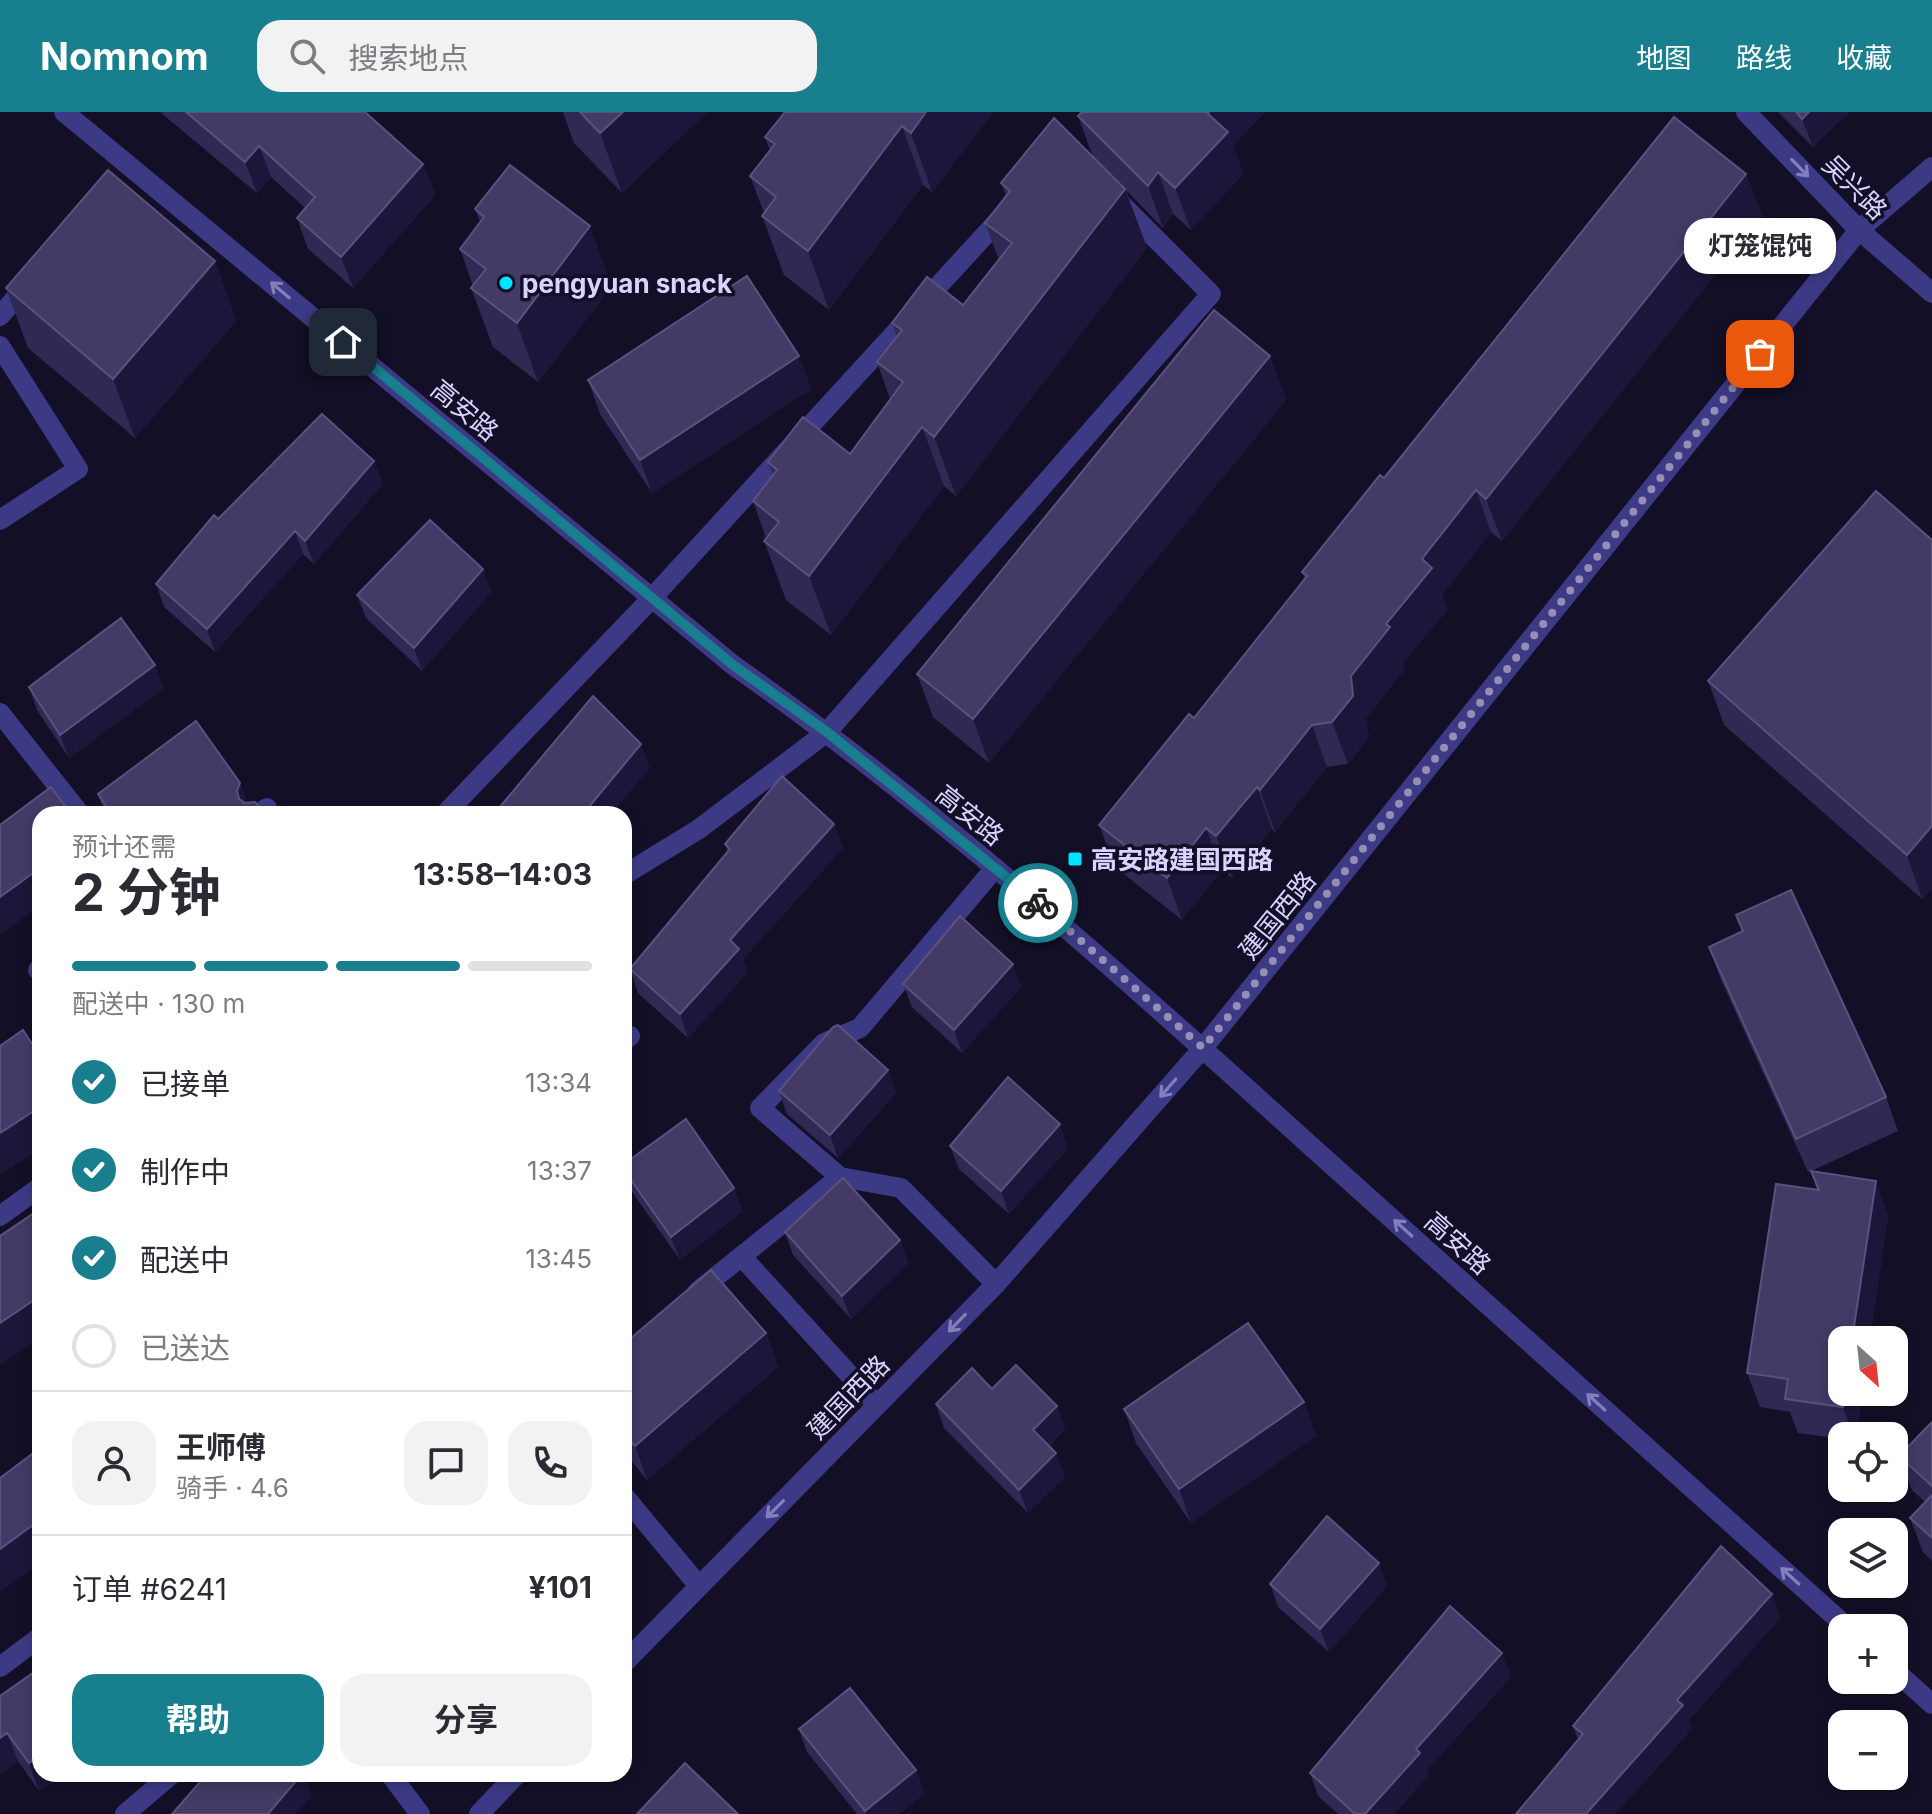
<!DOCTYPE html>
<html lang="zh">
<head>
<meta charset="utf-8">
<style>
  :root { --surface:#fff; --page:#f2f2f3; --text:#2b2b33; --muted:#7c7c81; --line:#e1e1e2; --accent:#187f8f }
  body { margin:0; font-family:Inter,"Noto Sans SC",sans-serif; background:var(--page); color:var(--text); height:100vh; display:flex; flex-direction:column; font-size:30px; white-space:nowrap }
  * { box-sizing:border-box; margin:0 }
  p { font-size:26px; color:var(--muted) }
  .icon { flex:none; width:44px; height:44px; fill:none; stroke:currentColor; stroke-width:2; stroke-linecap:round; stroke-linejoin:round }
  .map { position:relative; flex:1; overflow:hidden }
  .sheet { position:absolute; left:32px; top:694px; width:600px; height:976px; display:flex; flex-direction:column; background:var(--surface); border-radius:24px; box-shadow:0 4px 12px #0003 }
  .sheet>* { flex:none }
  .needle { width:52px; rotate:153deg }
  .tools { position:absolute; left:1828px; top:1214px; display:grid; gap:16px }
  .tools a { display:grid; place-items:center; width:80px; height:80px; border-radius:16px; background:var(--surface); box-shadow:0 4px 12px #0003; font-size:40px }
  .pin { position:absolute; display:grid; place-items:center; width:68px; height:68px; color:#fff; margin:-34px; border-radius:16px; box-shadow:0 4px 12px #0006 }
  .courier { position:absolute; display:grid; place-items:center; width:80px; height:80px; margin:-40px; border:6px solid #187f8f; border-radius:50%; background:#fff; color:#222; box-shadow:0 2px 10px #0007 }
  .bubble { position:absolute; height:56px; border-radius:24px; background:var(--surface); box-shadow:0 4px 12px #0003; font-size:26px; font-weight:700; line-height:56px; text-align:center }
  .headline em { font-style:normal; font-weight:700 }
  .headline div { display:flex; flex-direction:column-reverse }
  .headline { display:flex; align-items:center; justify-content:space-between; height:136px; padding:0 40px }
  h1 { font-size:52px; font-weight:700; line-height:60px }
  .bar { display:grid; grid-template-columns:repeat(4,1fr); gap:12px 8px; align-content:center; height:96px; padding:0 40px }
  .bar i { height:10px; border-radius:6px; background:var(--line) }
  .bar .selected { background:var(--accent) }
  .bar p { grid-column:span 4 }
  .line { display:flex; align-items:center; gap:20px; padding:0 40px; border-top:2px solid var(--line) }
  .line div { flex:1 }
  .round { display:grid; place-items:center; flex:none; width:84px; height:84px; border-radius:24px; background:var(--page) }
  ol { padding:0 40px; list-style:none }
  li { display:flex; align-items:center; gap:24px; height:88px }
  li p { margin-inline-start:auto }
  li .icon { padding:8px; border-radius:50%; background:var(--accent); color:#fff; stroke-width:4 }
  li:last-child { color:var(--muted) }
  li i { width:44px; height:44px; border:4px solid var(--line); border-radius:50% }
  .cta { display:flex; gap:16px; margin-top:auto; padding:16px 40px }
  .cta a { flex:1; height:92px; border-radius:24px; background:var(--accent); color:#fff; font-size:32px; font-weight:700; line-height:92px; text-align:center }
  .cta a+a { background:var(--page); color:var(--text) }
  header { display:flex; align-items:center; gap:48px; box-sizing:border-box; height:112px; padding:0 40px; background:var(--accent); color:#fff }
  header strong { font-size:38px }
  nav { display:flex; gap:44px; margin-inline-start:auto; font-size:28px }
  .search { width:560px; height:72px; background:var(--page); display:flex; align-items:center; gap:20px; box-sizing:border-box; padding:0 28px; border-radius:24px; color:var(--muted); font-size:30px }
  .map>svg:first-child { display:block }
</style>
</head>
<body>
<header>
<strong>Nomnom</strong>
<div class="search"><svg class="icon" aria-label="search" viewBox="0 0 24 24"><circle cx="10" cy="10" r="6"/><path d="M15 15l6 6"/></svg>搜索地点</div>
<nav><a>地图</a><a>路线</a><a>收藏</a></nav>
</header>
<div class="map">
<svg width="1932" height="1702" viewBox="0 0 1932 1702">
  <rect width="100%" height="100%" fill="#130f26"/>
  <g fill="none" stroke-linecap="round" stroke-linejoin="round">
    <!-- service -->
    <path stroke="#3d3a85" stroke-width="20" d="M0 204 29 171
      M0 234 78 357 0 408
      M258 702 267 696
      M445 702 652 486 1007 99
      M995 756 860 916 824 931 760 996 840 1065 901 1076 996 1172
      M624 763 699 717 827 620 1211 182 1117 88
      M38 858 40 856
      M624 929 630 924
      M0 1104 40 1075
      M742 1145 877 1293
      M697 1180 840 1065
      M0 1555 40 1525
      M390 1662 420 1702
      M125 1702 172 1662"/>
    <!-- minor -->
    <path stroke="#3d3a85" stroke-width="20" d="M64 0 733 553C939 698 1126 867 1313 1036 1491 1196 1669 1356 1848 1516
      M1746 0 1859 118 1932 181
      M0 601 80 702
      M624 1384 699 1474
      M1894 1558 1932 1592"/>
    <!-- tertiary -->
    <path stroke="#3d3a85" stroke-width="20" d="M624 1551 996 1172 1203 936 1859 118 1932 55
      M479 1702 517 1662"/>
  </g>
  <!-- wall -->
  <path fill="#312854" d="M160 0H365L423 52 435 83 353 176 308 137 297 106 305 96 271 65 257 81Z
    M563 0H707L622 81 574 31Z
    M993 0 932 80 923 73 829 198 784 163 762 104 764 101 750 64 770 39 765 25Z
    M1082 0H1265L1233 33 1243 62 1191 118 1173 102 1163 116 1126 78 1147 136 956 384 944 374 831 523 786 488 764 429 766 426 753 389 773 363 768 350 850 342 890 287 877 250 897 224 892 211 963 193 999 148 985 111 1006 84 1001 71 1093 45 1078 4Z
    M1778 0H1849L1813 35Z
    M1746 62 1762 104 1502 429 1491 420 1442 483 1447 498 1403 551 1405 557 1366 606 1369 626 1348 652 1327 655 1275 720 1272 717 1232 766 1222 758 1182 808 1115 755 1099 713 1194 606 1305 467 1302 460 1384 366Z
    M475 97 612 174 538 270 493 235 471 176 473 174 460 137 480 110Z
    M215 149 236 209 135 326 28 236 6 176Z
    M799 244 811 277 652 381 600 302 588 268Z
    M1270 244 1286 288 989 651 933 605 917 562Z
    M374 349 383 372 314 452 303 442 215 540 164 495 156 472 218 407Z
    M1932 428V776L1922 787 1724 613 1708 569Z
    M483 457 491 480 422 559 366 506 357 483Z
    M29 575 164 576 69 646 37 598Z
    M240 671 247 691 265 702H105L98 682Z
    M834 712 843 736 743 847 748 860 688 926 638 881 630 857 728 741 725 732Z
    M1736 803 1886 985 1898 1019 1811 1059 1888 1102 1856 1324H1842V1327L1798 1321 1790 1300 1760 1295 1747 1261 1817 1078 1811 1059 1808 1060 1721 868 1709 835 1742 819Z
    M903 872 1021 875 962 941 912 895Z
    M888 958 896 981 838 1046 787 1002 779 979Z
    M950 1034 1068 1036 1009 1102 959 1057Z
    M624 1052 743 1099 680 1148 630 1077 624 1062Z
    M785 1120 900 1128 908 1151 851 1207 793 1143Z
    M766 1221 778 1255 647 1368 624 1340V1232Z
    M1304 1290 1316 1324 1191 1411 1136 1331 1124 1297Z
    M936 1292 1057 1294 1065 1317 1049 1334 1056 1341 1065 1365 1028 1401 944 1316Z
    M1932 1310V1449L1923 1440 1910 1406 1925 1390 1912 1378 1899 1344Z
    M1379 1451 1387 1474 1329 1540 1278 1495 1270 1472Z
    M1781 1505 1689 1608 1692 1617 1615 1702H1516L1578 1628 1573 1614Z
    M1511 1565 1426 1659 1428 1664 1394 1702H1338L1318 1684 1310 1661Z
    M0 1584 40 1662H64L39 1679 18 1649 0 1662Z
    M799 1617 916 1658 924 1682 899 1702H857L807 1640Z"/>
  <!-- shaded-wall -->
  <path fill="#1d163a" d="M623 0H707L622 81 600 21Z
    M926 0H993L932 80 911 21Z
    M1209 0H1265L1233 33 1243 62 1191 118 1175 76Z
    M1809 0H1849L1813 35 1802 7Z
    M902 14 923 73 829 198 808 139Z
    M259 34 271 65 257 81 245 50Z
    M423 52 435 83 353 176 341 145Z
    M1158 60 1173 102 1163 116 1148 74Z
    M1746 62 1762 104 1502 429 1486 387Z
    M1125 77 1147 136 956 384 934 325Z
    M590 114 612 174 538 270 517 211Z
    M215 149 236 209 135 326 113 267Z
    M799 244 811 277 652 381 640 348Z
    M1270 244 1286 288 989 651 973 607Z
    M922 315 944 374 831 523 809 464Z
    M374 349 383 372 314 452 305 429Z
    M1476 378 1491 420 1442 483 1447 498 1403 551 1405 557 1366 606 1369 626 1348 652 1332 610 1351 564 1386 512 1422 447Z
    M295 419 303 442 215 540 207 517Z
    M483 457 491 480 422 559 414 536Z
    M155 553 164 576 69 646 60 623Z
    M1312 613 1327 655 1275 720 1260 678Z
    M641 632 650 656 611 702H585L588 696Z
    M240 671 248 694 245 702 237 679Z
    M1257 675 1272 717 1232 766 1216 724Z
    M834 712 843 736 743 847 748 860 688 926 680 902 730 828Z
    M1932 714V776L1922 787 1907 743Z
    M1206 716 1222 758 1182 808 1167 766Z
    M40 756V794L0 823V785Z
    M1013 852 1021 875 962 941 954 918Z
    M888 958 896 981 838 1046 830 1023Z
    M40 995V1037L0 1063V1021Z
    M1060 1012 1068 1036 1009 1102 1001 1079Z
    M1876 1069 1888 1102 1870 1228H1852Z
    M734 1076 743 1099 680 1148 671 1125Z
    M900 1128 908 1151 851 1207 842 1184Z
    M40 1184V1226L0 1253V1211Z
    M766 1221 778 1255 647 1368 635 1334Z
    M1845 1280H1862L1856 1324H1853L1843 1295Z
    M1304 1290 1316 1324 1191 1411 1179 1377Z
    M1057 1294 1065 1317 1041 1341 1033 1318Z
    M1056 1341 1065 1365 1028 1401 1019 1378Z
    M40 1408V1451L0 1480V1437Z
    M1379 1451 1387 1474 1329 1540 1320 1517Z
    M1772 1482 1781 1505 1689 1608 1692 1617 1615 1702H1586L1677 1588Z
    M1502 1541 1511 1565 1426 1659 1428 1664 1394 1702H1365L1416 1637Z
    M7 1621 18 1649 0 1662V1626Z
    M40 1643V1662H64L39 1679 29 1651Z
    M916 1658 924 1682 899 1702H866L865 1699Z
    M302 1662H304L312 1684 296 1702H268Z"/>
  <!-- building -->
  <path fill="#433a66" stroke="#5a527e" stroke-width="2" d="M186 0H365L423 52 341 145 297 106 315 85 259 34 245 50Z
    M580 0H623L600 21Z
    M785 0H926L911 21 902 14 808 139 762 104 776 85 750 64 775 32 765 25Z
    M1082 0H1209L1208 2 1228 20 1175 76 1158 60 1148 74 1078 4Z
    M1796 0H1809L1802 7Z
    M1674 5 1746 62 1486 387 1476 378 1422 447 1432 456 1386 512 1390 515 1351 564 1353 584 1332 610 1312 613 1260 678 1257 675 1216 724 1206 716 1167 766 1099 713 1189 602 1194 606 1307 464 1302 460 1380 363 1384 366Z
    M1054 6 1125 77 934 325 922 315 809 464 764 429 779 410 753 389 777 358 768 350 803 305 850 342 903 270 877 250 902 218 892 211 927 165 963 193 1012 131 985 111 1010 79 1001 71Z
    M510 53 590 114 517 211 471 176 486 157 460 137 484 105 475 97Z
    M108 58 215 149 113 267 6 176Z
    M747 164 799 244 640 348 588 268Z
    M1214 198 1270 244 973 607 917 562Z
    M322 302 374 349 305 429 295 419 207 517 156 472 214 403 218 407Z
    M1876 379 1932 428V714L1907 743 1708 569Z
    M430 408 483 457 414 536 357 483Z
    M121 506 155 553 60 623 29 575Z
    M593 584 641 632 588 696 590 697 585 702H494Z
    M196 609 240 671 237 679 239 687 245 691 255 690 265 702H111L98 682Z
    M782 664 834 712 730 828 739 837 680 902 630 857 730 737 725 732Z
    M51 675 71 702H40V756L0 785V713Z
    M1791 778 1886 985 1796 1027 1709 835 1743 819 1736 803Z
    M960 804 1013 852 954 918 903 872Z
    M40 863V877L34 868Z
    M838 913 888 958 830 1023 779 979 833 915Z
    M23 918 40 944V995L0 1021V934Z
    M1008 965 1060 1012 1001 1079 950 1034Z
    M686 1007 734 1076 671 1125 624 1058V1052Z
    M1811 1059 1876 1069 1852 1228H1842V1280H1845L1843 1295 1785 1287 1788 1267 1747 1261 1776 1072 1819 1078Z
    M843 1066 900 1128 842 1184 785 1120Z
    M40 1097V1184L0 1211V1124Z
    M711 1158 766 1221 635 1334 624 1321V1232Z
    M1248 1211 1304 1290 1179 1377 1124 1297Z
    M1016 1253 1057 1294 1033 1318 1056 1341 1019 1378 936 1292 972 1256 992 1277Z
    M1932 1310V1374L1899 1344Z
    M40 1336V1408L0 1437V1366Z
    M1932 1383V1426L1910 1406Z
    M1327 1404 1379 1451 1320 1517 1270 1472Z
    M1721 1434 1772 1482 1677 1588 1683 1593 1586 1702H1516L1583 1622 1573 1614Z
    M1450 1494 1502 1541 1416 1637 1420 1641 1365 1702H1355L1310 1661Z
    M40 1556V1643L29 1651 7 1621 0 1626V1584Z
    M850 1576 916 1658 865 1699 799 1617Z
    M685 1651 738 1702H637Z
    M207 1662H302L268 1702H172Z"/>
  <!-- one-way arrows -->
  <defs><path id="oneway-shaft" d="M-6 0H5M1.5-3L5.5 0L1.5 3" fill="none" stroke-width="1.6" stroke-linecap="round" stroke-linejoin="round" transform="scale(2)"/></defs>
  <g stroke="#837fbc">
    <use href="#oneway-shaft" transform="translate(1800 56) rotate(46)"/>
    <use href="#oneway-shaft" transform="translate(280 178) rotate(-140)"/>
    <use href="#oneway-shaft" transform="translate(1168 976) rotate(131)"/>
    <use href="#oneway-shaft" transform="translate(1403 1116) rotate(-138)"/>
    <use href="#oneway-shaft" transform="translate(957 1211) rotate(134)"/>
    <use href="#oneway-shaft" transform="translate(1596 1290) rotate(-138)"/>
    <use href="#oneway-shaft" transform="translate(775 1397) rotate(135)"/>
    <use href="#oneway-shaft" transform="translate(1790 1464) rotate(-138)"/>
  </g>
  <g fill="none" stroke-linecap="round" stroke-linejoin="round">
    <!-- done -->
    <path stroke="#948fb3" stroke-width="8" stroke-dasharray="0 14.4" d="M1038 791 1203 936 1760 242"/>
    <!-- route -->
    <path stroke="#187f8f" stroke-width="10" d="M343 230 733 553 827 620 1038 791"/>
  </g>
  <!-- markers -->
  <g fill="#00e5ff" stroke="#130f26" stroke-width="3">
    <circle cx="506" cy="171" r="8"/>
    <rect x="1067" y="739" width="16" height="16" rx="4"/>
  </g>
  <g text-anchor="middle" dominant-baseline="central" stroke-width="7" stroke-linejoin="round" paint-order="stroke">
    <!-- street labels -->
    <g font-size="26" fill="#d9d4ff" stroke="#130f26">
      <text transform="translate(1855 75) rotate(45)">吴兴路</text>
      <text transform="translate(465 298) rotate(40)">高安路</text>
      <text transform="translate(970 703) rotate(39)">高安路</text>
      <text transform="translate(1277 803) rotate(-51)">建国西路</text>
      <text transform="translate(1458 1131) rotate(42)">高安路</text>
      <text transform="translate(848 1285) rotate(-46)">建国西路</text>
    </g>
    <!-- poi labels -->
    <g font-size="26" font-weight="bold" fill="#d9d4ff" stroke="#130f26" text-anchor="start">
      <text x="522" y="171">pengyuan snack</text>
      <text x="1091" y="747">高安路建国西路</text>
    </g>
  </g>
</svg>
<div class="tools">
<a><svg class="needle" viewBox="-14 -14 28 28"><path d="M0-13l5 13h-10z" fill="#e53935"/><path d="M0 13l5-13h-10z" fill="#7c7c81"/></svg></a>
<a><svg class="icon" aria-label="locate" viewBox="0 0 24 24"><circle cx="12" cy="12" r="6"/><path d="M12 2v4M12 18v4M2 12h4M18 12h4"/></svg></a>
<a><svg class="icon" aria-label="layers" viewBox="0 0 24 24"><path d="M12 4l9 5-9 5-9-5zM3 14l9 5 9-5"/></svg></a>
<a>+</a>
<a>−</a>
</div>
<div class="pin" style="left:1760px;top:242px;background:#ea580c"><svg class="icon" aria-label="bag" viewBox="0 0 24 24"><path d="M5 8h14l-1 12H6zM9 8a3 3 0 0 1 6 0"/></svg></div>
<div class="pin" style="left:343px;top:230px;background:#1f2937"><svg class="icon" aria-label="home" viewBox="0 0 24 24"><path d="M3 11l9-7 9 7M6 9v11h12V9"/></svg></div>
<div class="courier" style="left:1038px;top:791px"><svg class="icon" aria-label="bike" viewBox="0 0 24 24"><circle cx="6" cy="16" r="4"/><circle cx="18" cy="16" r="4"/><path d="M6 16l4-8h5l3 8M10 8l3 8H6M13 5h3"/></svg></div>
<div class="bubble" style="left:1684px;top:106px;width:152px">灯笼馄饨</div>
<section class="sheet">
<div class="headline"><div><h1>2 分钟</h1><p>预计还需</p></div><em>13:58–14:03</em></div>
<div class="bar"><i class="selected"></i><i class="selected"></i><i class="selected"></i><i></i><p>配送中 · 130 m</p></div>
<ol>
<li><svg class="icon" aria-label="check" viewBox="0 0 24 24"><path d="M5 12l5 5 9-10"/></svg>已接单<p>13:34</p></li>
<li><svg class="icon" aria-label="check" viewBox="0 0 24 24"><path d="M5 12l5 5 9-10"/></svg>制作中<p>13:37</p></li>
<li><svg class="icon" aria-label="check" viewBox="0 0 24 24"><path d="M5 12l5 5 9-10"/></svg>配送中<p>13:45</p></li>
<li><i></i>已送达</li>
</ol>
<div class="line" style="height:144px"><a class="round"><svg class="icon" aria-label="person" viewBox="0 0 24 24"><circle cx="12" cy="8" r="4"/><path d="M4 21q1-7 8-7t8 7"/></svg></a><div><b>王师傅</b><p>骑手 · 4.6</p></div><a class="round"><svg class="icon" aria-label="chat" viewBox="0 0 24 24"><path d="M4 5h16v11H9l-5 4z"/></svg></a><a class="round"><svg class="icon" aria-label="phone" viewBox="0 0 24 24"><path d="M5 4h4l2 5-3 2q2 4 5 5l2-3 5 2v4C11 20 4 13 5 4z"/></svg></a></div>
<div class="line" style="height:104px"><div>订单 #6241</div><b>¥101</b></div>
<div class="cta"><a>帮助</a><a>分享</a></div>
</section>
</div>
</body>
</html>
